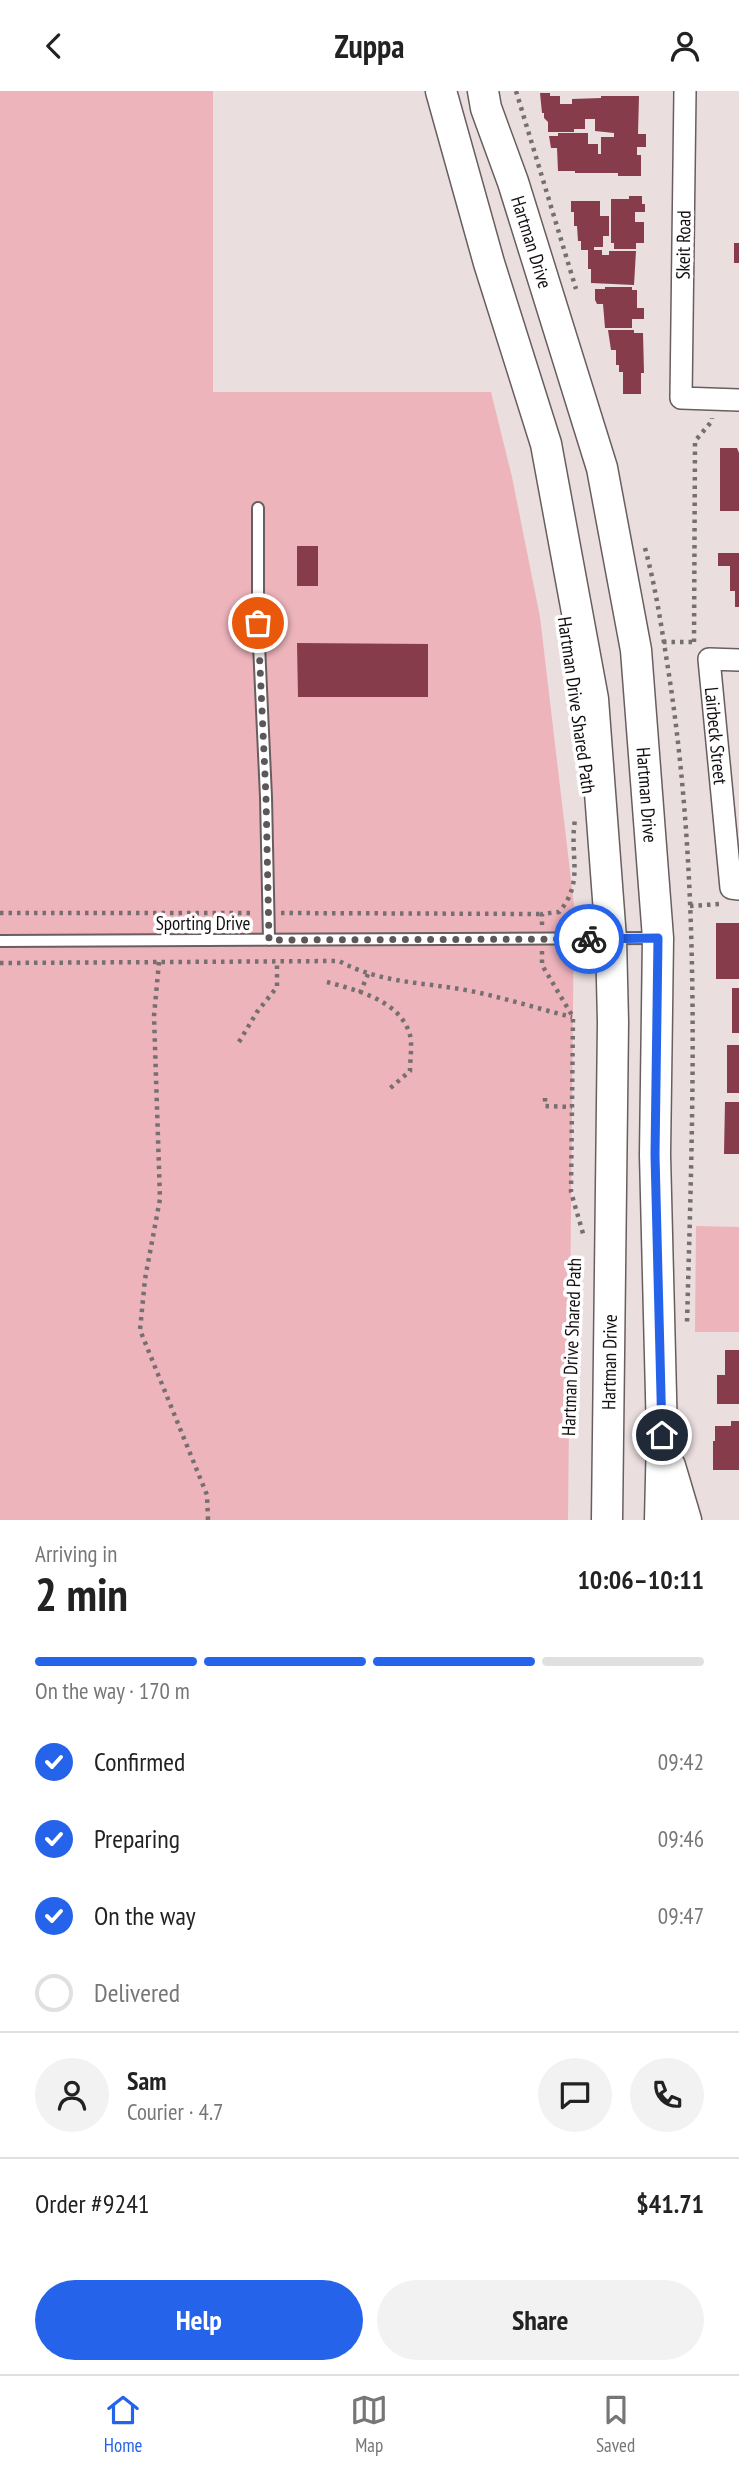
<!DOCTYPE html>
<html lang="en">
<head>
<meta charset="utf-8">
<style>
  :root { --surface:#fff; --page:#f2f2f2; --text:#222; --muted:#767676; --line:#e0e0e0; --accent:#2563eb }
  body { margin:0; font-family:"PT Sans Narrow",sans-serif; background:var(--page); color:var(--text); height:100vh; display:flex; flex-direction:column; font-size:26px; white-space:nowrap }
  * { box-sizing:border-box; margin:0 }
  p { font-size:23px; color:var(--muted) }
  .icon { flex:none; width:38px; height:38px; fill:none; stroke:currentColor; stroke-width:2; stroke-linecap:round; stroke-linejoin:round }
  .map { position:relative; height:1429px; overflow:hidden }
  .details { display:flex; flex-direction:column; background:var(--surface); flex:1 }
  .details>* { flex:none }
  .pin { position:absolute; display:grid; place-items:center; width:60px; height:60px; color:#fff; margin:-30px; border:4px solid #fff; border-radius:50%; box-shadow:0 2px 7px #0007 }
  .courier { position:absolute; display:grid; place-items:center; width:70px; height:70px; margin:-35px; border:5px solid #2563eb; border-radius:50%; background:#fff; color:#222; box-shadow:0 2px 9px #0007 }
  .headline em { font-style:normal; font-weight:800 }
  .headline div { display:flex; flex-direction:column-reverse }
  .headline { display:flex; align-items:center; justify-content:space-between; height:119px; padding:0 35px }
  h1 { font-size:46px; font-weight:800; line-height:52px }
  .bar { display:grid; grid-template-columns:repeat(4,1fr); gap:10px 7px; align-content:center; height:84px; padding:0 35px }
  .bar i { height:9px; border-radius:5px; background:var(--line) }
  .bar .selected { background:var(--accent) }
  .bar p { grid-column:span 4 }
  .line { display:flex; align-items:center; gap:18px; padding:0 35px; border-top:2px solid var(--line) }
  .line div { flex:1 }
  .round { display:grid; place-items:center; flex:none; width:74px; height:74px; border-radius:37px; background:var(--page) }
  ol { padding:0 35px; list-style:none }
  li { display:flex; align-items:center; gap:21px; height:77px }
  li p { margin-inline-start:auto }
  li .icon { padding:7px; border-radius:50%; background:var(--accent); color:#fff; stroke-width:4 }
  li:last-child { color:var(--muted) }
  li i { width:38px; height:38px; border:4px solid var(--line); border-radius:50% }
  .cta { display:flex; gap:14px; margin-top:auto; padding:14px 35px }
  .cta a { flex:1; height:80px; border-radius:42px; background:var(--accent); color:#fff; font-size:28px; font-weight:800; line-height:80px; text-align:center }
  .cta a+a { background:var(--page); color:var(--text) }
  header { display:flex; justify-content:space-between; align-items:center; height:91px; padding:0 35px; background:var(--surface); font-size:32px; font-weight:800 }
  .menu { display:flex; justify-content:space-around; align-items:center; height:98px; border-top:2px solid var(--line); background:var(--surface); font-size:19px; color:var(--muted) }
  .menu a { display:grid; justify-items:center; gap:4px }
  .menu .selected { color:var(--accent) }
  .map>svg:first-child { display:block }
</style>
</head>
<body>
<header><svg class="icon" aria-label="back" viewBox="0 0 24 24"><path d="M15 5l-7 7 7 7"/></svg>Zuppa<svg class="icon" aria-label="person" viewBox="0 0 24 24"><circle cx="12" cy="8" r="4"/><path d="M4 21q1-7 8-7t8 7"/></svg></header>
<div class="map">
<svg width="739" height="1429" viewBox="0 0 739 1429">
  <rect width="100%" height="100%" fill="#eadedf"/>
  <!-- green -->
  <path fill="#eeb4bc" d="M0 0H213V301H491L512 386 540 526 574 814 568 1429H0Z
    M696 1135 739 1136V1241H695Z"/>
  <!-- building -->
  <path fill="#873c4b" d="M540 2H550V5H560V13H572V8L601 7V5H639L638 43H646V56H637V64H641V85H618V82H575V80H558L557 57H551L549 45H558V42H588V53H598V63H601V46H614V42L595 40V28H585V38H574V41H548V31L544 27V22H542Z
    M629 105H642V113H645V121H635V131H644V152H636V158H614V152H611V108H629Z
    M571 110H600V125H609V145H603V156H594V159H602V164H609V160H636L634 194 591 192V178H588V159H581V150H578L577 135H574V121H571Z
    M734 152H739V172H734Z
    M605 196H632V199H637V217H644V228H632V237H605L603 213H597L595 209V198H605Z
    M608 239H634V242H643L644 282H641V303H623V281H619V274H616V259H611Z
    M720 357H737L739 362V420H720Z
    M297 455H318V495H297Z
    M718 462H739V516H735V500H730V475H718Z
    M297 552 428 553V606H298Z
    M716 832H739V888H716Z
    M732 897H739V942H732Z
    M727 954H739V1002H727Z
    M725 1011H739V1063H724Z
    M725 1259H739V1313H717V1284H725Z
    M731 1330H739V1379H713V1350H715V1335H731Z"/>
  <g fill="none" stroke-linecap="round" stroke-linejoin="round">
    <!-- service casing -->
    <g stroke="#685e5f" stroke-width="14">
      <path id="service" d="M258 417V532L266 706 269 849
        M0 850 655 847"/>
    </g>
    <!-- minor casing -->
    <g stroke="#685e5f" stroke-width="24">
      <g id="minor">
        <path d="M685 0 681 307 739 309"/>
        <path id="s1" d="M739 569 709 568 731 797 739 798"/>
      </g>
    </g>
    <!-- secondary casing -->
    <g stroke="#685e5f" stroke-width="33">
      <g id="secondary">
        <path d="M441 0 489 172 546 353 593 608 611 848 613 931 607 1429"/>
        <path id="s2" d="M483 0 486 17 513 91 602 377 636 559 658 847 655 1064 662 1344 660 1429"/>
        <path d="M670 1375 686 1429"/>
      </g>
    </g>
    <!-- path -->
    <path stroke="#766f70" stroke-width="4.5" stroke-dasharray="3.5 5" stroke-linecap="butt" d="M516 0 576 198
      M645 457C655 494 661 532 667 571 702 789 693 1012 687 1232
      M663 551H694
      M694 551 695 350 712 330V327
      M690 815 720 813
      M0 822H255
      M281 822 542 823
      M542 834V823L559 821C585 791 569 765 575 729
      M542 860V874L573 926 571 1101 584 1146
      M159 871 154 925 160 1108 145 1188 140 1239 207 1404 208 1429
      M0 872 339 870C382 893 425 891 471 900 505 907 539 918 572 926
      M327 891C356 899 398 909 409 941 413 951 410 968 410 980L387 1000
      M360 902 368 883
      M239 951 257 921 277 896V870
      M545 1007V1015L572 1016"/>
    <!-- service -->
    <use href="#service" stroke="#fff" stroke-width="10"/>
    <!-- minor -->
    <use href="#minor" stroke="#fff" stroke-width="21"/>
    <!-- secondary -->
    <use href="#secondary" stroke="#fff" stroke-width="30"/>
  </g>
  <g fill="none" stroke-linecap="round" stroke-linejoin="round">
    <!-- done -->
    <path stroke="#5e5758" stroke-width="7" stroke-dasharray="0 12.6" d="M258 532 266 706 269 849 589 848"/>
    <!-- route -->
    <path stroke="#2563eb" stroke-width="9" d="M589 848 658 847 655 1064 662 1344"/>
  </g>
  <g text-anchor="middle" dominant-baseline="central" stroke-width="7" stroke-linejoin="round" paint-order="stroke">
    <!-- street labels -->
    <g font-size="19" fill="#130f10" stroke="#fff">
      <text stroke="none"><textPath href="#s2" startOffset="159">Hartman Drive</textPath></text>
      <text transform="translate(683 154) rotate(-89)">Skeit Road</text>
      <text transform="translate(577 614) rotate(82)">Hartman Drive Shared Path</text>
      <text stroke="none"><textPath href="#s1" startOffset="107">Lairbeck Street</textPath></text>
      <text stroke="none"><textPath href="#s2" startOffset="726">Hartman Drive</textPath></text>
      <text x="203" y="832">Sporting Drive</text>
      <text transform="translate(571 1256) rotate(-88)">Hartman Drive Shared Path</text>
      <text transform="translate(609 1271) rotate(-89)">Hartman Drive</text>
    </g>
  </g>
</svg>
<div class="pin" style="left:258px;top:532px;background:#ea580c"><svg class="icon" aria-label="bag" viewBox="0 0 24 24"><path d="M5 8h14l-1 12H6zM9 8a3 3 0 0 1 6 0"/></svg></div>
<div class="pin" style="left:662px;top:1344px;background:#1f2937"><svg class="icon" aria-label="home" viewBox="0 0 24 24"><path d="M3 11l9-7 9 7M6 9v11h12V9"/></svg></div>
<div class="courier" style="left:589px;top:848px"><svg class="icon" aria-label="bike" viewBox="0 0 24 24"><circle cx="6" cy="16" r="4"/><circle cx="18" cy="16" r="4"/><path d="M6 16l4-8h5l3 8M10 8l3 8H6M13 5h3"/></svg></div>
</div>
<section class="details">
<div class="headline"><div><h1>2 min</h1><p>Arriving in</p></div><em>10:06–10:11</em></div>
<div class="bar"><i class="selected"></i><i class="selected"></i><i class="selected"></i><i></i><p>On the way · 170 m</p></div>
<ol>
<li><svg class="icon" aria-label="check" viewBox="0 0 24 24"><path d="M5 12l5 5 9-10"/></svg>Confirmed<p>09:42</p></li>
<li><svg class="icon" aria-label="check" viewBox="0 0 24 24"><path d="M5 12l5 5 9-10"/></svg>Preparing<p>09:46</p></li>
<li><svg class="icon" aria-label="check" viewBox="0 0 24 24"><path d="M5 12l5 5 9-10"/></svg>On the way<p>09:47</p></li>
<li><i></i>Delivered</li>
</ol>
<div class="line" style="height:126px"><a class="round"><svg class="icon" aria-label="person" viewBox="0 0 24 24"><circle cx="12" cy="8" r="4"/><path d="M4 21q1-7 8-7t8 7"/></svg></a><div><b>Sam</b><p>Courier · 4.7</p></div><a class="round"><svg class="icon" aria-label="chat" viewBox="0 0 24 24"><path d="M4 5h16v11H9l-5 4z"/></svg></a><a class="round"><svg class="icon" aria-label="phone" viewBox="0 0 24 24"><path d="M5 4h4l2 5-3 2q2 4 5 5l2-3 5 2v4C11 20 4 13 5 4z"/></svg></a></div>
<div class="line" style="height:91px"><div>Order #9241</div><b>$41.71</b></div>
<div class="cta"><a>Help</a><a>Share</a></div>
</section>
<nav class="menu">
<a class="selected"><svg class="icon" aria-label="home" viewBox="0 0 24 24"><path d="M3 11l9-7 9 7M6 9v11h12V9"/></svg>Home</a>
<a><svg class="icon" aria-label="map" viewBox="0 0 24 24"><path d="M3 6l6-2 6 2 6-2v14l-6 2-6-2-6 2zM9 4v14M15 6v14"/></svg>Map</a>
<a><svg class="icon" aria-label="saved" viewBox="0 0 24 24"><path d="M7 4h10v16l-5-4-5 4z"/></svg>Saved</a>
</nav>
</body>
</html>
